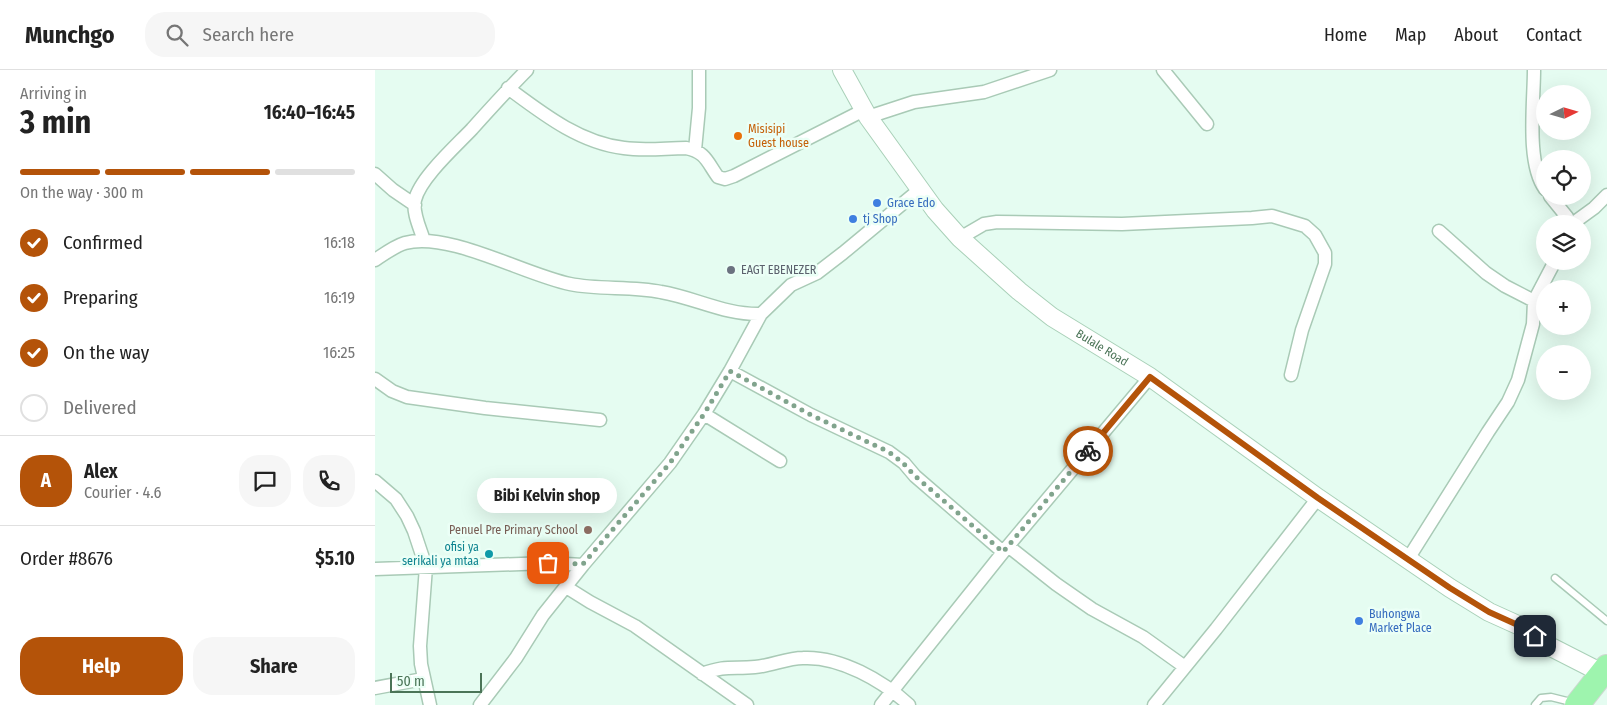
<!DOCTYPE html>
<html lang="en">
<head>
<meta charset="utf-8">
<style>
  :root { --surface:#fff; --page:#f6f6f6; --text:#222; --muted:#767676; --line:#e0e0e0; --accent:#b45309 }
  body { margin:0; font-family:"Fira Sans Condensed",sans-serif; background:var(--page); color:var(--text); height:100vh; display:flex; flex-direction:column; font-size:19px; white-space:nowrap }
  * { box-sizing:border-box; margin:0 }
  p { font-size:16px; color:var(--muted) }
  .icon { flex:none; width:28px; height:28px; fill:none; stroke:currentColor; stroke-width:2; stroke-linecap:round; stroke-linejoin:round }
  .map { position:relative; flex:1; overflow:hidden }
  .details { display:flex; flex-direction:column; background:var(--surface); width:375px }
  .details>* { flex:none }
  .needle { width:32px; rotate:85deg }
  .fabs { position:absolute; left:1161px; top:15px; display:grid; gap:10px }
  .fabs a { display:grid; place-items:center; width:55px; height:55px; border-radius:50%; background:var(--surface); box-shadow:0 5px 20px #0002; font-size:25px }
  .scale { position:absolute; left:15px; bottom:12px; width:92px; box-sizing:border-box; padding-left:5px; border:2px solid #4b7457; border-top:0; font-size:14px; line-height:18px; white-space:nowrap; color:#4b7457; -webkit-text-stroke:4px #ebfff6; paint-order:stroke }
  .pin { position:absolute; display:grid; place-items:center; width:42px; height:42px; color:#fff; margin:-21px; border-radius:10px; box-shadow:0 2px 8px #0006 }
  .courier { position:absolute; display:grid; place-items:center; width:50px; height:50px; margin:-25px; border:4px solid #b45309; border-radius:50%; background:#fff; color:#222; box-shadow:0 1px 6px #0007 }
  .bubble { position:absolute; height:35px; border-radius:18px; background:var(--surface); box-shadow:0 5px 20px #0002; font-size:16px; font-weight:700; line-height:35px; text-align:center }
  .summary em { font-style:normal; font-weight:700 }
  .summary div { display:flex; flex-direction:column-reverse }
  .summary { display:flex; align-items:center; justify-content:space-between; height:85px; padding:0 20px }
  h1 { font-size:32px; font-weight:700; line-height:38px }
  .bar { display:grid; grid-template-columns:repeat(4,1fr); gap:8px 5px; align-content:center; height:60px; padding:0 20px }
  .bar i { height:6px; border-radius:4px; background:var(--line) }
  .bar .current { background:var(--accent) }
  .bar p { grid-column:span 4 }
  .line { display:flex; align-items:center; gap:12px; padding:0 20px; border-top:1px solid var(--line) }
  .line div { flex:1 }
  .round { display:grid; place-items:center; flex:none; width:52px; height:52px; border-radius:20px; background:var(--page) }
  ol { padding:0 20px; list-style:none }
  li { display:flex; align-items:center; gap:15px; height:55px }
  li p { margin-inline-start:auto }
  li .icon { padding:5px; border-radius:50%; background:var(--accent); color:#fff; stroke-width:4 }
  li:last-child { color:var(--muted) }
  li i { width:28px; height:28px; border:2px solid var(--line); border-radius:50% }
  .button { display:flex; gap:10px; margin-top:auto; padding:10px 20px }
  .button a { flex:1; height:58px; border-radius:20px; background:var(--accent); color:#fff; font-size:20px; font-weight:700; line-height:58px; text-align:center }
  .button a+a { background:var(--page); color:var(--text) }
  header { display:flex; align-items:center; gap:30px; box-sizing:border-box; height:70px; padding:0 25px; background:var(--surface); border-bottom:1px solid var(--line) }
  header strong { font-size:24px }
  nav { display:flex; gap:28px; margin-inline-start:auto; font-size:18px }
  .search { width:350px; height:45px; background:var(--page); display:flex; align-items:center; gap:12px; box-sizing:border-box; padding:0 18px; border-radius:20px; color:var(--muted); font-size:19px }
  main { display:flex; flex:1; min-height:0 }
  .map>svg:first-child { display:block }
</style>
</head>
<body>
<header>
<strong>Munchgo</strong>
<div class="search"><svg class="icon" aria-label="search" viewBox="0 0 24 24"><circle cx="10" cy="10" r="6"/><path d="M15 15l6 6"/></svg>Search here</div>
<nav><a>Home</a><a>Map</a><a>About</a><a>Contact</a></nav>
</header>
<main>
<section class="details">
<div class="summary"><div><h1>3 min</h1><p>Arriving in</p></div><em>16:40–16:45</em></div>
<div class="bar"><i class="current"></i><i class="current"></i><i class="current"></i><i></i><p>On the way · 300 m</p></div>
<ol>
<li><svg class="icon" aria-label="check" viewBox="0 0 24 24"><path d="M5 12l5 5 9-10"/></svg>Confirmed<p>16:18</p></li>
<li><svg class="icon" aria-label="check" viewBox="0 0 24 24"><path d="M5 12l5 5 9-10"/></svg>Preparing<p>16:19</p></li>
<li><svg class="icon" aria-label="check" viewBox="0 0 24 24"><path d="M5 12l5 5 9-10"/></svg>On the way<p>16:25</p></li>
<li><i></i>Delivered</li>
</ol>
<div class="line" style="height:90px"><b class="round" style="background:var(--accent);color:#fff">A</b><div><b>Alex</b><p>Courier · 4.6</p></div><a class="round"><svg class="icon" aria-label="chat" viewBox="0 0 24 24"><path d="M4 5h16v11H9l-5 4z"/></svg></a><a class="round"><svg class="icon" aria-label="phone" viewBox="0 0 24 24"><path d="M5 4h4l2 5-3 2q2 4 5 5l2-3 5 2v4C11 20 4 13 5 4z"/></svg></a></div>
<div class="line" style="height:65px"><div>Order #8676</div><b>$5.10</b></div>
<div class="button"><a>Help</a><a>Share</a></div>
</section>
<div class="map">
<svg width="1232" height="635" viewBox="0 0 1232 635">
  <rect width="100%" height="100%" fill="#e5fcf1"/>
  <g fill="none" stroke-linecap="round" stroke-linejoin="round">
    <!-- lane casing -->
    <g stroke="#a9cab6" stroke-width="9">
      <path id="lane" d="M1180 508 1232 551
        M1160 635 1166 628 1176 627 1200 633"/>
    </g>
    <!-- street casing -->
    <g stroke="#a9cab6" stroke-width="15">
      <path id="street" d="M788 0 832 54
        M1159 0C1159 32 1151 93 1170 119
        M133 18C168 44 205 73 249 78 270 81 291 78 311 78 331 82 332 92 343 107L350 109 359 106 489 40
        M493 47 539 32 609 22 675 0
        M320 80 324 38V0
        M0 104 18 120 40 135
        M1175 126 1192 147 1195 154
        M1197 154 1219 138 1232 125
        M1064 161 1111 203 1130 216 1159 231
        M585 168 609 154 622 152 747 154 877 148 897 146 930 156 940 165 950 183V194L927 260 916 305
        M49 171C46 160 37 143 40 130 45 108 81 76 97 59 115 39 133 19 152 0
        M0 190C9 184 20 176 30 173 74 161 150 205 195 214 224 220 256 216 286 222 321 228 350 245 386 244L416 215 442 203 468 183 544 120
        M355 301 436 345 514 382 529 393 540 406 628 482
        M0 309 17 321 32 327 110 338 225 350
        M329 344 405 391
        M0 411 21 429 32 446 39 461 51 497 45 576 46 594 55 635
        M633 476 681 514 717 539 768 567 810 597
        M1033 489 1113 362 1133 332 1143 310 1158 254 1159 231 1180 191
        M0 499 173 493 208 495
        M191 517 215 532 260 556 372 635
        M327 604C350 595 358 599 380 597 396 596 412 588 428 588 465 586 508 611 534 635
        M0 618 48 609
        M105 635 141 588 168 545 208 495 295 393 329 344 355 301 386 244
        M506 635 633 476 775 307
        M779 635 841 559 943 428"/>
    </g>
    <!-- secondary casing -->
    <g stroke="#a9d0b8" stroke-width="20">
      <g id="secondary">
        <path id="s1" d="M467 0 493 47 560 140 585 168 644 221 677 247 775 307 943 428 1075 518 1114 542 1145 556 1174 576 1227 603"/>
      </g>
    </g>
    <!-- highway casing -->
    <g stroke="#cdd8d0" stroke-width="26">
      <path id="highway" d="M1202 635 1232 597"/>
    </g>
    <!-- lane -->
    <use href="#lane" stroke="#fff" stroke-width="6"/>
    <!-- street -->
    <use href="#street" stroke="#fff" stroke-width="12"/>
    <!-- secondary -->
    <use href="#secondary" stroke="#fff" stroke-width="18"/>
    <!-- highway -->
    <use href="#highway" stroke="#9ef4ae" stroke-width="24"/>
  </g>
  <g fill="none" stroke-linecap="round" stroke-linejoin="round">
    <!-- done -->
    <path stroke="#81a48d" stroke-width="5" stroke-dasharray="0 9" d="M173 493 208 494 295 393 329 344 355 301 436 345 514 382 528 393 540 406 628 482 713 381"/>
    <!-- route -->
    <path stroke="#b45309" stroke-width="6" d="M713 381 775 307 943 428 1075 518 1114 542 1145 556 1160 566"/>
  </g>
  <!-- markers -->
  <circle fill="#e8710a" stroke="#ebfff6" stroke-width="2" cx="363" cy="66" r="5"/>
  <g fill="#3f7fe0" stroke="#ebfff6" stroke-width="2">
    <circle cx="502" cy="133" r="5"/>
    <circle cx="478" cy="149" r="5"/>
    <circle cx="984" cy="551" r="5"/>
  </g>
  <circle fill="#6b7280" stroke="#ebfff6" stroke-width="2" cx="356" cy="200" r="5"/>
  <circle fill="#8d6e63" stroke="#ebfff6" stroke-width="2" cx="213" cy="460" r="5"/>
  <circle fill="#0f9aa8" stroke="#ebfff6" stroke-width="2" cx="114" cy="484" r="5"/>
  <g text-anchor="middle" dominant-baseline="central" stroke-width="5" stroke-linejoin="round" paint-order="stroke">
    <!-- food labels -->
    <g font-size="12" fill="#c56008" stroke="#ebfff6" text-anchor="start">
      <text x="373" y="59">Misisipi<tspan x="373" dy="14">Guest house</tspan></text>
    </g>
    <!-- shop labels -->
    <g font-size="12" fill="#366cbe" stroke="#ebfff6" text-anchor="start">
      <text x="512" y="133">Grace Edo</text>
      <text x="488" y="149">tj Shop</text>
      <text x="994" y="544">Buhongwa<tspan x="994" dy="14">Market Place</tspan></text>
    </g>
    <!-- worship labels -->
    <g font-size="12" fill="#5b616d" stroke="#ebfff6" text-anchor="start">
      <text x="366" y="200">EAGT EBENEZER</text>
    </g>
    <!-- street labels -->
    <g font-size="12" fill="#4b7457" stroke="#ebfff6">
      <text stroke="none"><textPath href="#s1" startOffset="386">Bulale Road</textPath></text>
    </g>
    <!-- education labels -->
    <g font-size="12" fill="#785e54" stroke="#ebfff6" text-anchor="end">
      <text x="203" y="460">Penuel Pre Primary School</text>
    </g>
    <!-- culture labels -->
    <g font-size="12" fill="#0d838f" stroke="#ebfff6" text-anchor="end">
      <text x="104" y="477">ofisi ya<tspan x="104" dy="14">serikali ya mtaa</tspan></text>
    </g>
  </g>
</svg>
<div class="fabs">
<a><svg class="needle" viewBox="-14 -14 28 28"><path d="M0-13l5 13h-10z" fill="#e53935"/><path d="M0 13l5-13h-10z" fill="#767676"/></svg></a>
<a><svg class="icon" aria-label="locate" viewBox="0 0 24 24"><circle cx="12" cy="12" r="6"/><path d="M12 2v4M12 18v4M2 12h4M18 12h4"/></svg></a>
<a><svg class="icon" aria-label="layers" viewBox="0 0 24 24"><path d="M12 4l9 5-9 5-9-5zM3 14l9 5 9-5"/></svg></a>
<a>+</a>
<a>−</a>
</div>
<div class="scale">50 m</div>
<div class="pin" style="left:173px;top:493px;background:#ea580c"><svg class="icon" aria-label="bag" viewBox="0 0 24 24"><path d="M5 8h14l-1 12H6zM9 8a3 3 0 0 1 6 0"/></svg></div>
<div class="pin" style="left:1160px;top:566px;background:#1f2937"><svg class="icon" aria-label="home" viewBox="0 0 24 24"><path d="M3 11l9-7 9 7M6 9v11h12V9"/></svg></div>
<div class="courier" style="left:713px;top:381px"><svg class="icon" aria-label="bike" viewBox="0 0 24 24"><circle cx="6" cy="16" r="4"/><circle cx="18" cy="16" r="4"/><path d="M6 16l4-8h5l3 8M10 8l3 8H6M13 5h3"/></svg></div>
<div class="bubble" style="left:102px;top:408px;width:140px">Bibi Kelvin shop</div>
</div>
</main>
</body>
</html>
